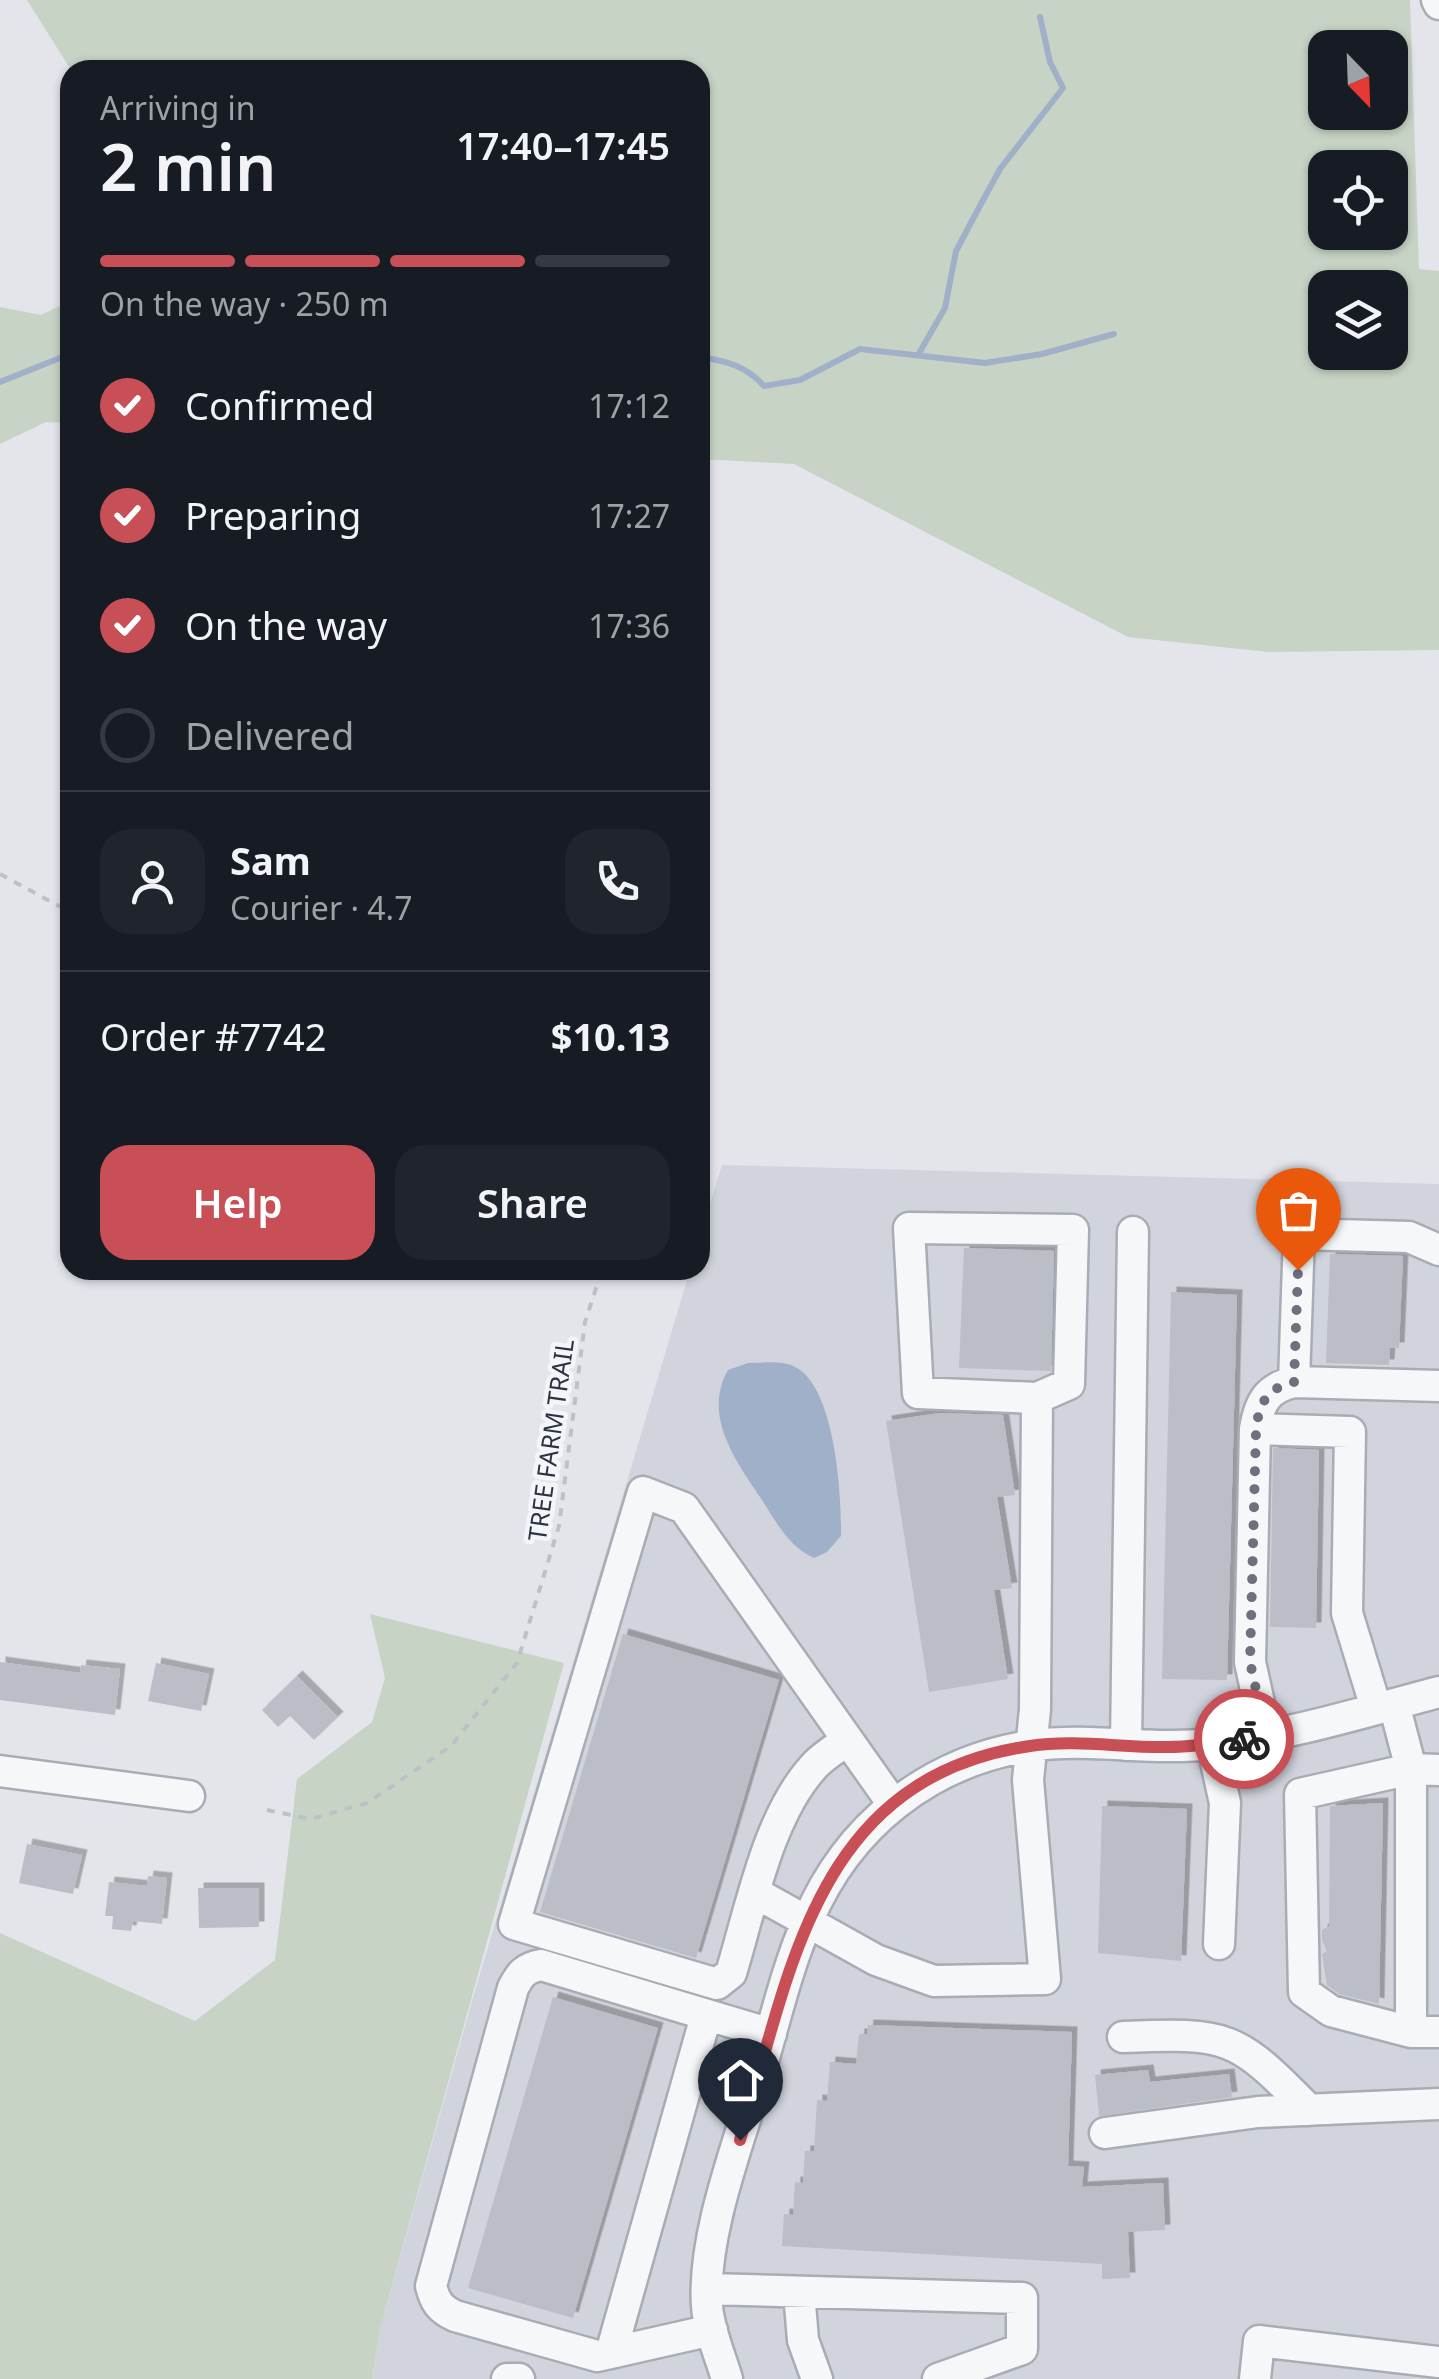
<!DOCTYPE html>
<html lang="en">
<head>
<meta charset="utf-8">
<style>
  :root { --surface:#171b24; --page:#20242c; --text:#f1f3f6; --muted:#9ea1a6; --line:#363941; --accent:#c94f57 }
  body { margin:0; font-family:"Noto Sans",sans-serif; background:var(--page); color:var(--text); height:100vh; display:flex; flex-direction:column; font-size:38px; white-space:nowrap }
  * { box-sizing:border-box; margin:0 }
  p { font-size:32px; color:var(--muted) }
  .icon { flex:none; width:55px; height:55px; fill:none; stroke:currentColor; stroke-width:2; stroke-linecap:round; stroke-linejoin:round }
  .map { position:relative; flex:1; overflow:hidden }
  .drawer { position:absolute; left:60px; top:60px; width:650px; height:1220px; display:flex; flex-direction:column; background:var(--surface); border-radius:30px; box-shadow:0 2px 8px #0004 }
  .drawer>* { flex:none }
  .needle { width:65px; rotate:157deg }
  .buttons { position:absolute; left:1308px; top:30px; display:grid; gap:20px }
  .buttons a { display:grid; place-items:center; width:100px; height:100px; border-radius:20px; background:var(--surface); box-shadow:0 2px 8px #0004; font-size:50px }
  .pin { position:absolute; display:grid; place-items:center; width:85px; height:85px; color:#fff; margin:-102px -42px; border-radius:50% 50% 50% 0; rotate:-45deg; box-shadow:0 0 10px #0007 }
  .pin .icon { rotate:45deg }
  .courier { position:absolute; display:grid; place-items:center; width:100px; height:100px; margin:-50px; border:8px solid #c94f57; border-radius:50%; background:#fff; color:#222; box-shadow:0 2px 12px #0007 }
  .head em { font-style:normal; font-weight:600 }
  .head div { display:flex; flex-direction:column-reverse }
  .head { display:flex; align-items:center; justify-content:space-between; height:170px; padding:0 40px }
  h1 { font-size:65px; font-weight:600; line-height:75px }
  .bar { display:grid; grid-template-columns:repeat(4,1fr); gap:15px 10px; align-content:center; height:120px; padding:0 40px }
  .bar i { height:12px; border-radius:8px; background:var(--line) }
  .bar .on { background:var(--accent) }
  .bar p { grid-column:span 4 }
  .line { display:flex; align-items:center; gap:25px; padding:0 40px; border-top:2px solid var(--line) }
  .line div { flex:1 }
  .round { display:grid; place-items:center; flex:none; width:105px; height:105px; border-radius:30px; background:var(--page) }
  ol { padding:0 40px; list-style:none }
  li { display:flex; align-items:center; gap:30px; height:110px }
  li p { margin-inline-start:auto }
  li .icon { padding:10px; border-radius:50%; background:var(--accent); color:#fff; stroke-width:4 }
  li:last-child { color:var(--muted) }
  li i { width:55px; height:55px; border:5px solid var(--line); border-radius:50% }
  .cta { display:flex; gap:20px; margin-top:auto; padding:20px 40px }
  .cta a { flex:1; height:115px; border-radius:30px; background:var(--accent); color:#fff; font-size:40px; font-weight:600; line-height:115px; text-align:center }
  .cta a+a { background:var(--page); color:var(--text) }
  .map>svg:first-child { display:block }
</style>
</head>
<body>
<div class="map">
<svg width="1439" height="2379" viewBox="0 0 1439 2379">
  <defs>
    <filter id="shadow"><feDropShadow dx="5.5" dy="-5.5" stdDeviation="0" flood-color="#0004"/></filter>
  </defs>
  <rect width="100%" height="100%" fill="#e3e5eb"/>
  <!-- built -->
  <path fill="#d1d4dc" d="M722 1165 1439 1184V2379H372L380 2329 472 2001 690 1270H700V1236Z"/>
  <!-- green -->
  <path fill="#c7d4c5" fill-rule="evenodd" d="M27 0H1410L1419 269 1439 271V650L1268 652 1128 637 794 464 700 459V70H71ZM1325 48H1390V112H1325ZM1325 168H1390V232H1325ZM1325 288H1390V352H1325Z
    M70 301V423L46 422 0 444V307L41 315Z
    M370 1614 564 1663 380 2329 372 2379H0V1933L195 2021 275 1960 297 1779 372 1722 385 1678Z"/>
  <!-- water -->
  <path fill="#a0b0c9" d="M748 1363C763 1363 782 1360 795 1367 835 1386 842 1496 841 1536L827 1552 814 1558C789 1547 776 1522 762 1500 736 1461 702 1416 728 1370Z"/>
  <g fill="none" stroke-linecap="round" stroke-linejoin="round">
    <!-- stream -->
    <path stroke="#a0b0c9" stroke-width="6" d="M918 355 945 308 956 251 982 202 1000 169 1063 88 1050 62 1040 17
      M700 357C727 361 746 366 764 386L800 380 860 349 985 363 1042 354 1114 334
      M0 382 70 354"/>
  </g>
  <!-- building -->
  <path fill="#bbbec7" filter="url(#shadow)" d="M964 1248 1054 1251 1051 1371 959 1368Z
    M1330 1254 1403 1256 1399 1348H1390L1389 1365 1326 1363Z
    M1171 1292 1237 1295 1227 1680 1162 1679Z
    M940 1413 1003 1415 1015 1495 997 1497 1012 1588 994 1590 1008 1679 929 1692 886 1421Z
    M1273 1448 1319 1450 1316 1628 1270 1627Z
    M623 1634 779 1680 696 1958 540 1912Z
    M0 1662 80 1673 81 1665 120 1669 115 1715 0 1700Z
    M156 1663 209 1674 201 1711 148 1701Z
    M297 1676 338 1717 314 1740 290 1716 278 1727 262 1710Z
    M1383 1803 1379 2004 1339 1994 1327 1985 1322 1954 1327 1951 1322 1940V1930L1329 1926 1330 1806Z
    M1102 1806 1187 1809 1181 1961 1098 1953Z
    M27 1844 82 1855 73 1894 19 1883Z
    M148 1876 167 1878 162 1924 133 1921 131 1931 112 1929 113 1916H105L109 1882 147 1886Z
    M198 1888H259V1927L199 1928Z
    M553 1997 658 2028 573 2318 468 2288Z
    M868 2025 1072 2032 1068 2166 1084 2167 1082 2187 1163 2183 1165 2230 1128 2232 1130 2278 1102 2279V2264L782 2246 784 2214 793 2215 795 2182 803 2183 805 2151H814L817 2100 827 2101 830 2062 856 2064 859 2034H867Z
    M1148 2070 1150 2082 1229 2074 1232 2097 1099 2116 1095 2075Z"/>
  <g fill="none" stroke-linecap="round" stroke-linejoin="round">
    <!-- minor casing -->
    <g stroke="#a8acb5" stroke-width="35">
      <path id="minor" d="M1437 0 1439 4
        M1294 1382 1299 1234 1409 1237 1439 1250
        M1255 1429C1259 1403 1267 1388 1294 1382L1439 1386
        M1394 1704 1411 1769V2032
        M1266 1735 1250 1662 1255 1429 1350 1432 1347 1613 1376 1708
        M847 1740C837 1748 825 1755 816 1764 768 1814 751 1908 731 1973L717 1984 514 1924 643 1492 684 1508 893 1804
        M1212 1744 1225 1803 1219 1944
        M1126 1745 1133 1232
        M1439 1770 1411 1769 1300 1794 1304 1992 1331 2011 1411 2032H1439
        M0 1771 189 1796
        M756 1893 876 1960 934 1981 1045 1979 1028 1780 1035 1709 1037 1398 918 1393 909 1228 1073 1230 1069 1384 1037 1398
        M1123 2037C1228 2033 1235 2034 1309 2110
        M1105 2133 1258 2112 1439 2104
        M708 2289 1022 2298V2349L938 2379
        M799 2292 803 2340 817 2379
        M712 2330 597 2356 455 2316C440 2309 435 2302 431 2286L513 1988C520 1974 525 1968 541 1965L771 2034
        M611 2353 706 2016
        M507 2379H519
        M727 2379C720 2355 709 2331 707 2306 702 2234 740 2140 760 2071 775 2021 787 1967 808 1920 848 1826 928 1762 1029 1746 1089 1737 1150 1751 1211 1744 1287 1736 1364 1712 1439 1692
        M1255 2379 1259 2341 1439 2362"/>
    </g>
    <!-- path -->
    <path stroke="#bdc0c6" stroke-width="4" stroke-dasharray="8 8" stroke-linecap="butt" d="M0 874 70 912
      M267 1810 311 1819 367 1803 451 1746 517 1663 559 1526 585 1322 602 1270"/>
    <!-- minor -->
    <use href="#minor" stroke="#f6f7f9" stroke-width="30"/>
  </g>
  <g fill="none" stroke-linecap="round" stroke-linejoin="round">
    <!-- done -->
    <path stroke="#6c717d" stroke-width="10" stroke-dasharray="0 18" d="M1244 1739 1266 1735 1250 1662 1256 1430C1259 1403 1267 1388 1294 1382L1298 1270"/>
    <!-- route -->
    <path stroke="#c94f57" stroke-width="12" d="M740 2140C791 1969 816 1777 1030 1746 1076 1739 1122 1748 1168 1747 1193 1747 1219 1743 1244 1739"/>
  </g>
  <g text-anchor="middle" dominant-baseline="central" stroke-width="9" stroke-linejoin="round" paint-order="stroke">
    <!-- street labels -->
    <g font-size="25" fill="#2c3242" stroke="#f3f5f8">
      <text transform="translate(550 1440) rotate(-82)">TREE FARM TRAIL</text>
    </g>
  </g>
</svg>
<div class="buttons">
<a><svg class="needle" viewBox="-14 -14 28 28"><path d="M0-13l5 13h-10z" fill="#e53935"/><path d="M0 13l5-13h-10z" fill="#9ea1a6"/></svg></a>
<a><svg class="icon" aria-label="locate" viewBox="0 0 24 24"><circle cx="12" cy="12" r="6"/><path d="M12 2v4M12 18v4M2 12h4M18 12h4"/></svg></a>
<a><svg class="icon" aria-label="layers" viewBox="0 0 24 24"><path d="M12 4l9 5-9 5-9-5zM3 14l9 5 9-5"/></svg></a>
</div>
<div class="pin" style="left:1298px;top:1270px;background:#ea580c"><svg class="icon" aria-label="bag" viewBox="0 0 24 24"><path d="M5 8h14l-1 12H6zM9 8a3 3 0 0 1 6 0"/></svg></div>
<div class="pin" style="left:740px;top:2140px;background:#1f2937"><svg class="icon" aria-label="home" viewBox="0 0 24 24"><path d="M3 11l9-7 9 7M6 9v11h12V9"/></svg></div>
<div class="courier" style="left:1244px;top:1739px"><svg class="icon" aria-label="bike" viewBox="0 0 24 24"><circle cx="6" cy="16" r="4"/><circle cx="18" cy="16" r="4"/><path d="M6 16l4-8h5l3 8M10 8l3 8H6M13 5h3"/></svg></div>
<section class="drawer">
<div class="head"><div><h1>2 min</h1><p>Arriving in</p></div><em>17:40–17:45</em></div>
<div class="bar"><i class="on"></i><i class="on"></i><i class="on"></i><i></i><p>On the way · 250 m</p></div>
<ol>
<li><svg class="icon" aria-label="check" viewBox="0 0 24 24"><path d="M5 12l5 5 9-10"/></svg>Confirmed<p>17:12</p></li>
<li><svg class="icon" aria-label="check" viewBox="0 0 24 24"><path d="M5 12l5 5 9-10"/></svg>Preparing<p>17:27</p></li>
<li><svg class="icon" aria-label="check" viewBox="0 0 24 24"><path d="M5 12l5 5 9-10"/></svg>On the way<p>17:36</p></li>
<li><i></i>Delivered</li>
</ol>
<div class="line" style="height:180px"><a class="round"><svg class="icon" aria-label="person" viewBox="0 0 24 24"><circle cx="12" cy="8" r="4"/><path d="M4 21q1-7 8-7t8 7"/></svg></a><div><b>Sam</b><p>Courier · 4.7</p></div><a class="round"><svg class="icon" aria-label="phone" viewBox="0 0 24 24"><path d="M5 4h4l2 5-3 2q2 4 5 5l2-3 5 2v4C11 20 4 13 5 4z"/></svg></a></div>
<div class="line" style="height:130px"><div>Order #7742</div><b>$10.13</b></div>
<div class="cta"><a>Help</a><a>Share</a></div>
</section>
</div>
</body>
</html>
